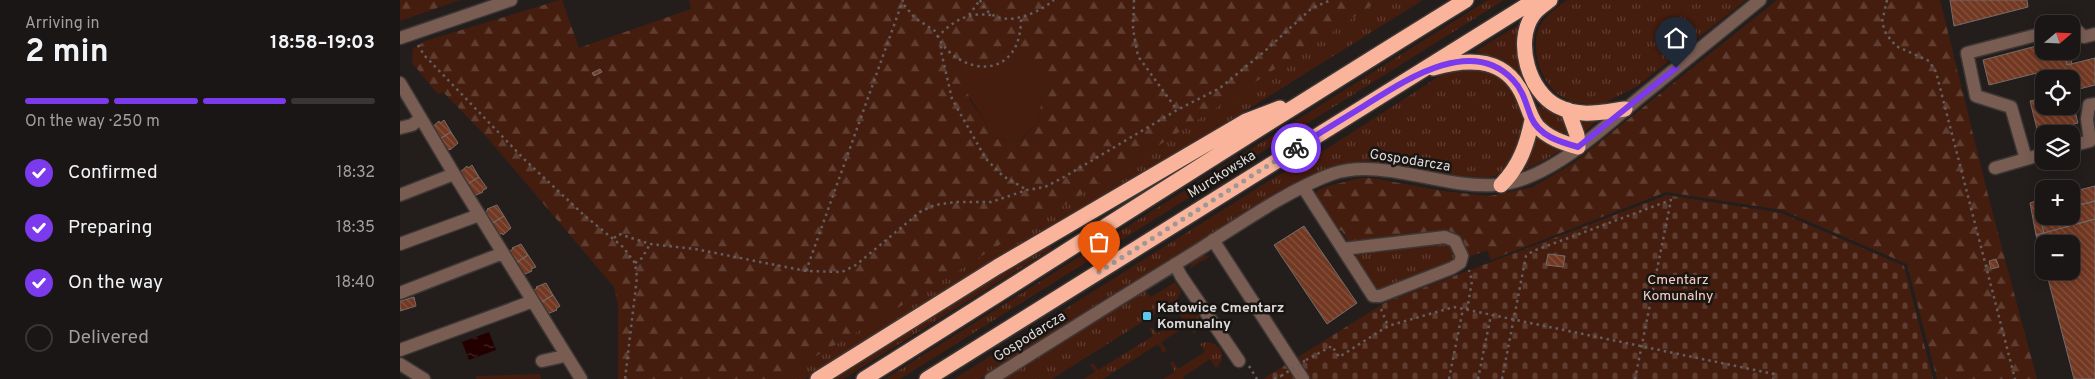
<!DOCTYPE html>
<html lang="en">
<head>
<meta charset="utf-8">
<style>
  :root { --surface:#1a1615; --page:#231f1e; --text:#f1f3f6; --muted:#9f9fa0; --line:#383534; --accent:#7c3aed }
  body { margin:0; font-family:Overpass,sans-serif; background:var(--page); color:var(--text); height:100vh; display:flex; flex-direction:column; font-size:19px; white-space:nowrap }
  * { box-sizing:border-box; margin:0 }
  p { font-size:16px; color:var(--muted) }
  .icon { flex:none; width:28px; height:28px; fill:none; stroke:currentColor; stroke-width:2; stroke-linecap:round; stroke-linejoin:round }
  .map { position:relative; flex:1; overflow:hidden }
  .sheet { display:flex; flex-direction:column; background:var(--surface); width:400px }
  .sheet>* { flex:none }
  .needle { width:32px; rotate:71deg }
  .controls { position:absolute; left:1635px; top:15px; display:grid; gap:10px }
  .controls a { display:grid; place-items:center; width:45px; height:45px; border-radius:10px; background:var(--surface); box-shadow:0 2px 12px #0003,0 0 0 1px var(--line); font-size:25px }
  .pin { position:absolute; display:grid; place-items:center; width:42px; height:42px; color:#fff; margin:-51px -21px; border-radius:50% 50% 50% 0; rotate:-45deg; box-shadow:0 0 5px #0007 }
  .pin .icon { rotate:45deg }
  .courier { position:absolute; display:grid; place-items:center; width:50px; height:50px; margin:-25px; border:4px solid #7c3aed; border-radius:50%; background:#fff; color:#222; box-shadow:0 1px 6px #0007 }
  .headline em { font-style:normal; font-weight:700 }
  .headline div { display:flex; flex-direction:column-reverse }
  .headline { display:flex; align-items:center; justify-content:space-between; height:85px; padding:0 25px }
  h1 { font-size:32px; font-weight:700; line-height:38px }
  .bar { display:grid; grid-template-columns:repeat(4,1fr); gap:8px 5px; align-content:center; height:60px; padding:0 25px }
  .bar i { height:6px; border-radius:4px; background:var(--line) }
  .bar .selected { background:var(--accent) }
  .bar p { grid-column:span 4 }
  ol { padding:0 25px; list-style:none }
  li { display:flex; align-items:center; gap:15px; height:55px }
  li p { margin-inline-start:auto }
  li .icon { padding:5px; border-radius:50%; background:var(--accent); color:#fff; stroke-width:4 }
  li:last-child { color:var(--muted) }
  li i { width:28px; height:28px; border:2px solid var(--line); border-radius:50% }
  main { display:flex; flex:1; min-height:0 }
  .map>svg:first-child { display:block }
</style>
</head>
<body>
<main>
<section class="sheet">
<div class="headline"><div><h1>2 min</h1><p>Arriving in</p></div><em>18:58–19:03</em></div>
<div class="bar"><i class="selected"></i><i class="selected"></i><i class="selected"></i><i></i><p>On the way · 250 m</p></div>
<ol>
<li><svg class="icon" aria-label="check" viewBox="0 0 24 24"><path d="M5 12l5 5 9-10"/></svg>Confirmed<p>18:32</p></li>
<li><svg class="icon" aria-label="check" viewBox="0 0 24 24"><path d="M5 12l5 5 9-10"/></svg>Preparing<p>18:35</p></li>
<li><svg class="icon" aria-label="check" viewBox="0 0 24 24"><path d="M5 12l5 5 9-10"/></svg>On the way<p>18:40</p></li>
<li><i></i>Delivered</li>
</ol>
</section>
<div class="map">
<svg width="1695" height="379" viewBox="0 0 1695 379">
  <defs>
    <pattern id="grass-tufts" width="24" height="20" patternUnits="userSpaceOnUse" patternTransform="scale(1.25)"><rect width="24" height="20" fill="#451d0e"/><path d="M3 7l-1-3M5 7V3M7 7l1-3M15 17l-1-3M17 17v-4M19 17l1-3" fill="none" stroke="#5f3d30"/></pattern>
    <pattern id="forest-firs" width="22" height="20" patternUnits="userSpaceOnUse" patternTransform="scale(1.25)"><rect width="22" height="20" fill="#451d0e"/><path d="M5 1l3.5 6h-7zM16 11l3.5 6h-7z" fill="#5f3d30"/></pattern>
    <pattern id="cemetery-stones" width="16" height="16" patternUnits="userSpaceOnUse" patternTransform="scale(1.25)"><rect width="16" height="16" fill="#451d0e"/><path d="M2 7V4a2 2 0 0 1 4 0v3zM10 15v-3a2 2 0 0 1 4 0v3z" fill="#5f3d30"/></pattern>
    <pattern id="water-ripples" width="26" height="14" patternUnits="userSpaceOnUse" patternTransform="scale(1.25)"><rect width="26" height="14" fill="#200"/><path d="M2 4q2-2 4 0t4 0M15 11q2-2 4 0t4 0" fill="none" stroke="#422524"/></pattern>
    <pattern id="building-back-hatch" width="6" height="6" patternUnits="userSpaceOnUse" patternTransform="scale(1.25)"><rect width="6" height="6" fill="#723822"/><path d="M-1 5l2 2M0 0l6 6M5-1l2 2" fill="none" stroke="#865441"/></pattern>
  </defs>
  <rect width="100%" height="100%" fill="#231e1c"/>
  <!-- grass -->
  <path fill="url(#grass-tufts)" d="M980 0H1023L752 169 617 245 405 379H377C582 260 781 130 980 0Z
    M1088 0H1104L500 379H485Z
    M1167 0H1346L1236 87 1208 101 1209 104C1194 105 1177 105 1164 98 1142 86 1131 54 1138 30 1143 17 1156 8 1167 0Z
    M1120 24 1118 39 1120 66 1124 83 1103 64 1076 51Z
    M1070 69C1080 70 1094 72 1103 79 1131 99 1130 153 1100 173 1093 178 1083 178 1075 178L968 161C930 162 901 181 869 199L580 379H554L872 179 928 148 1046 72Z
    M1143 105 1162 116 1171 136C1156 134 1142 126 1137 111L1138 107Z
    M1180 121H1196L1184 133Z
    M1136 133 1147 143 1161 150 1141 162 1125 169 1124 166Z
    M1035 241 1049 244 1055 250 1056 258 1053 263 976 291 952 257 957 253Z
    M649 246 651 247V249L443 379H434L589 282Z
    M803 255 810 256 789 269 793 261Z
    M775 282 781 291 777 300 652 379H602L745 290 751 297Z
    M783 308 791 309 799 316V328L794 334 788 325 761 342 767 350 763 353 758 344 703 379H684L695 372 690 365 693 363 698 370 753 336 749 329 752 327 757 334 782 318 778 310Z
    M805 342C821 342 828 357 816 368L810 359 783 377 784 379H763L775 372 770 363 773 361 778 369 805 352 800 344Z"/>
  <!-- forest -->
  <path fill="url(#forest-firs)" fill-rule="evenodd" d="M0 0H60L0 21Z
    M160 0H162L179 48 291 9 289 0H980L732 163 483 317 377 379H218V305L214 287 85 135 43 92 38 94 13 64 12 60 13 49 25 41ZM614 44 625 50 644 85 638 121 620 142 593 138 584 120 569 99V62L591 61Z
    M1377 0H1540L1591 207 1637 379H1537L1507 264 1382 210 1266 192 1091 260 1087 250 1069 257 1058 238 1022 233 958 242 948 241 942 231 932 227 915 195 918 190 929 186 960 178H972L1043 191 1090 196 1133 187 1175 162Z"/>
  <!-- cemetery -->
  <path fill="url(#cemetery-stones)" d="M1267 195 1381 213 1504 266 1533 379H863L986 302Z"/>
  <!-- green -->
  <path fill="#451d0e" d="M614 44 625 50 636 62 644 85 638 121 619 142 593 138C589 132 587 126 584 120 572 97 557 92 569 62L591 61Z
    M140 374 141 379H76V376Z"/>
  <!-- water -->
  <path fill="url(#water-ripples)" d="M89 332 96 350 69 360 62 342Z"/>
  <!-- building -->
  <path fill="url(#building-back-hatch)" stroke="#736d6b" d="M1550 0H1627L1628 7 1554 26Z
    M1644 44V51H1663L1667 65 1695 58V85L1671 91V79H1651L1649 70 1589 85 1583 60Z
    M1663 51H1669L1672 64 1667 65Z
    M200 69 202 72 194 76 192 73Z
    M1671 96 1678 123 1638 133 1630 101 1644 98V106H1671Z
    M44 120 51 132 38 140 31 128 39 121 40 123Z
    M51 132 58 143 50 150V149L45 151 38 140Z
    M72 165 79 177 66 185 59 173 67 166 68 168Z
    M79 177 87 188 82 191 83 192 74 196 66 185Z
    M1695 186V201L1671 207V192Z
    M1644 199V214L1640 215 1636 201Z
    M1636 201 1644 233 1636 235 1630 203Z
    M1695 201V219L1644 233 1640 215 1671 216V207Z
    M97 205 104 216 91 224 84 213 88 210 87 209Z
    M104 216 111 228 103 235 102 233 98 236 91 224Z
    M1695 219V379H1674L1646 271H1671V244H1644V263L1636 235Z
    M904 226 957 303 927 324 874 245Z
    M121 244 128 255 116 263 108 252 113 249 112 248Z
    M1148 254 1165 256 1163 267 1146 265Z
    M128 255 136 267 131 269 132 271 123 275 116 263Z
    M1596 259 1599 267 1591 269 1589 261Z
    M146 283 153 295 140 303 133 291 137 288 136 287Z
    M153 295 160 306 156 309 157 310 147 314 140 303Z
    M14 297 16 306 0 311V300L1 301Z"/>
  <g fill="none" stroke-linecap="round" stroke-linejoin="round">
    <!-- minor casing -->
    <g stroke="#3d3836" stroke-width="15">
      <path id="minor" d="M1671 25 1684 37 1695 34
        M0 38 111 0
        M0 83 54 174 181 379
        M0 128 12 125 20 119
        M1671 146 1690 141 1687 119 1689 105 1695 104
        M1626 159 1644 154
        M1595 168 1626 159 1611 107 1576 96 1567 53 1644 33
        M903 187 973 296H980L1052 268 1060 263 1062 256 1055 241 1045 237 943 249
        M0 195 54 174
        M813 240 903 379
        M0 244 79 215
        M775 264 781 276 839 361
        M0 293 103 253
        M0 350 125 304 132 300
        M142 361 160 357 165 353
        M0 364 24 379
        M591 379C661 335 730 292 800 249 838 225 890 189 932 174 981 157 1043 189 1095 185 1151 182 1207 123 1249 90 1286 60 1323 30 1360 0"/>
    </g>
    <!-- highway casing -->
    <g stroke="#3d3836" stroke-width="18">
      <path id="highway" d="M1150 0C1145 4 1137 9 1133 15 1114 42 1129 92 1157 106 1180 118 1202 112 1225 109
        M1033 68C1064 59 1100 56 1119 88 1127 100 1128 115 1137 126 1148 138 1163 143 1178 147L1177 135 1168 110
        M1101 185C1120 166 1127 144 1132 120
        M418 379 597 267 846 121 880 108
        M464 379C665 253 864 124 1066 0
        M527 379 1135 0"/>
    </g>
    <!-- path -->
    <path stroke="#645f5e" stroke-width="2.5" stroke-dasharray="2.5 4" stroke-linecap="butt" d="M580 0C594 32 633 17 654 0
      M734 0 733 29 738 56 777 110
      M1487 0 1482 22 1486 34 1496 46 1529 61 1536 72 1615 379
      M504 5 515 18 535 31 538 37
      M569 15 580 0
      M591 15C569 12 553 20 538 37 550 62 589 79 610 55 619 45 621 30 621 18
      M18 45 24 55 125 160 185 216 223 247 235 263 237 277 225 379
      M541 46V51L552 99 586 159 603 176 627 190
      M214 238 219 234 250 244 295 249 406 271 442 272 456 265 520 212 535 205 555 202H591L627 190 645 187 664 177 777 110 820 88 865 51 912 8 931 0
      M235 263 242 258 250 244
      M406 271 503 0
      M981 309 988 326
      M1067 310 1072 281 1069 270
      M906 360 932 346 939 357 988 326 1054 307 1374 374 1373 379
      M849 366 857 379
      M874 379 881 376
      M1049 379 1063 309
      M1078 379 1091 315
      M1102 379 1126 256 1133 251 1271 200 1235 379"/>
    <!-- minor -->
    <use href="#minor" stroke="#795d53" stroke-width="12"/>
    <!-- highway -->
    <use href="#highway" stroke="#f9b49b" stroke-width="15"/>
    <!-- path-bridge -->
    <path stroke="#645f5e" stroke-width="2.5" stroke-dasharray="2.5 4" stroke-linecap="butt" d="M881 376 906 360"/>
  </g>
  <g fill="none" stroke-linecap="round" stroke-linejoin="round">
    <!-- done -->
    <path stroke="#9b9896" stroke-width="5" stroke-dasharray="0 9" d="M699 272 896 148"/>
    <!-- route -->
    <path stroke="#7c3aed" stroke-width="6" d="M896 148C918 134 941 120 964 106 1004 81 1071 35 1113 80 1123 90 1126 104 1131 117 1139 136 1160 142 1178 147L1276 68"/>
  </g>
  <!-- markers -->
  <rect fill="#5cc7e8" stroke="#191513" stroke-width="2" x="742" y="311" width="10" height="10" rx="2.5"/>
  <g text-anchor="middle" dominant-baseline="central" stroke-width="5" stroke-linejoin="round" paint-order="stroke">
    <!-- street labels -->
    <g font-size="14" fill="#dcd9d8" stroke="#191513">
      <text transform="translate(1010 161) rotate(9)">Gospodarcza</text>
      <text transform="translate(822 175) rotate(-32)">Murckowska</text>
      <text transform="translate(630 337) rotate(-32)">Gospodarcza</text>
    </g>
    <!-- park labels -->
    <g font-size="14" fill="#f7d0c2" stroke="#191513">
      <text x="1278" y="280">Cmentarz<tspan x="1278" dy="16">Komunalny</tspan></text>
    </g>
    <!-- poi labels -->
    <g font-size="14" font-weight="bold" fill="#dcd9d8" stroke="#191513" text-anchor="start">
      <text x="757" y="308">Katowice Cmentarz<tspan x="757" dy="16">Komunalny</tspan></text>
    </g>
  </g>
</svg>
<div class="controls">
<a><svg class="needle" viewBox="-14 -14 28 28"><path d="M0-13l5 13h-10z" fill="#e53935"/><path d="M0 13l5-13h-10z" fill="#9f9fa0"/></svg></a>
<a><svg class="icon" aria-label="locate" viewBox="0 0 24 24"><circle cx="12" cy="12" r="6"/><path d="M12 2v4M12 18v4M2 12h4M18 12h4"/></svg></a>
<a><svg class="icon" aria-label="layers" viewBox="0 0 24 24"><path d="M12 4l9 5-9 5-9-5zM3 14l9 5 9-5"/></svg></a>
<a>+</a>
<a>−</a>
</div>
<div class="pin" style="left:699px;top:272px;background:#ea580c"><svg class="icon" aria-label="bag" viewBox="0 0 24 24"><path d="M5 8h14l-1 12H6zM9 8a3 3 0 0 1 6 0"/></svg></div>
<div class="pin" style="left:1276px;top:68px;background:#1f2937"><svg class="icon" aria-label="home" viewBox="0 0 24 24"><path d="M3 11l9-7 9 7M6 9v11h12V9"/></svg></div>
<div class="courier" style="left:896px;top:148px"><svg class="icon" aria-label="bike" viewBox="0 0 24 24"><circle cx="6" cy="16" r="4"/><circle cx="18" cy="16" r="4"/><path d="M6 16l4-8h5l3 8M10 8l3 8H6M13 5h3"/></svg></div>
</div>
</main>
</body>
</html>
